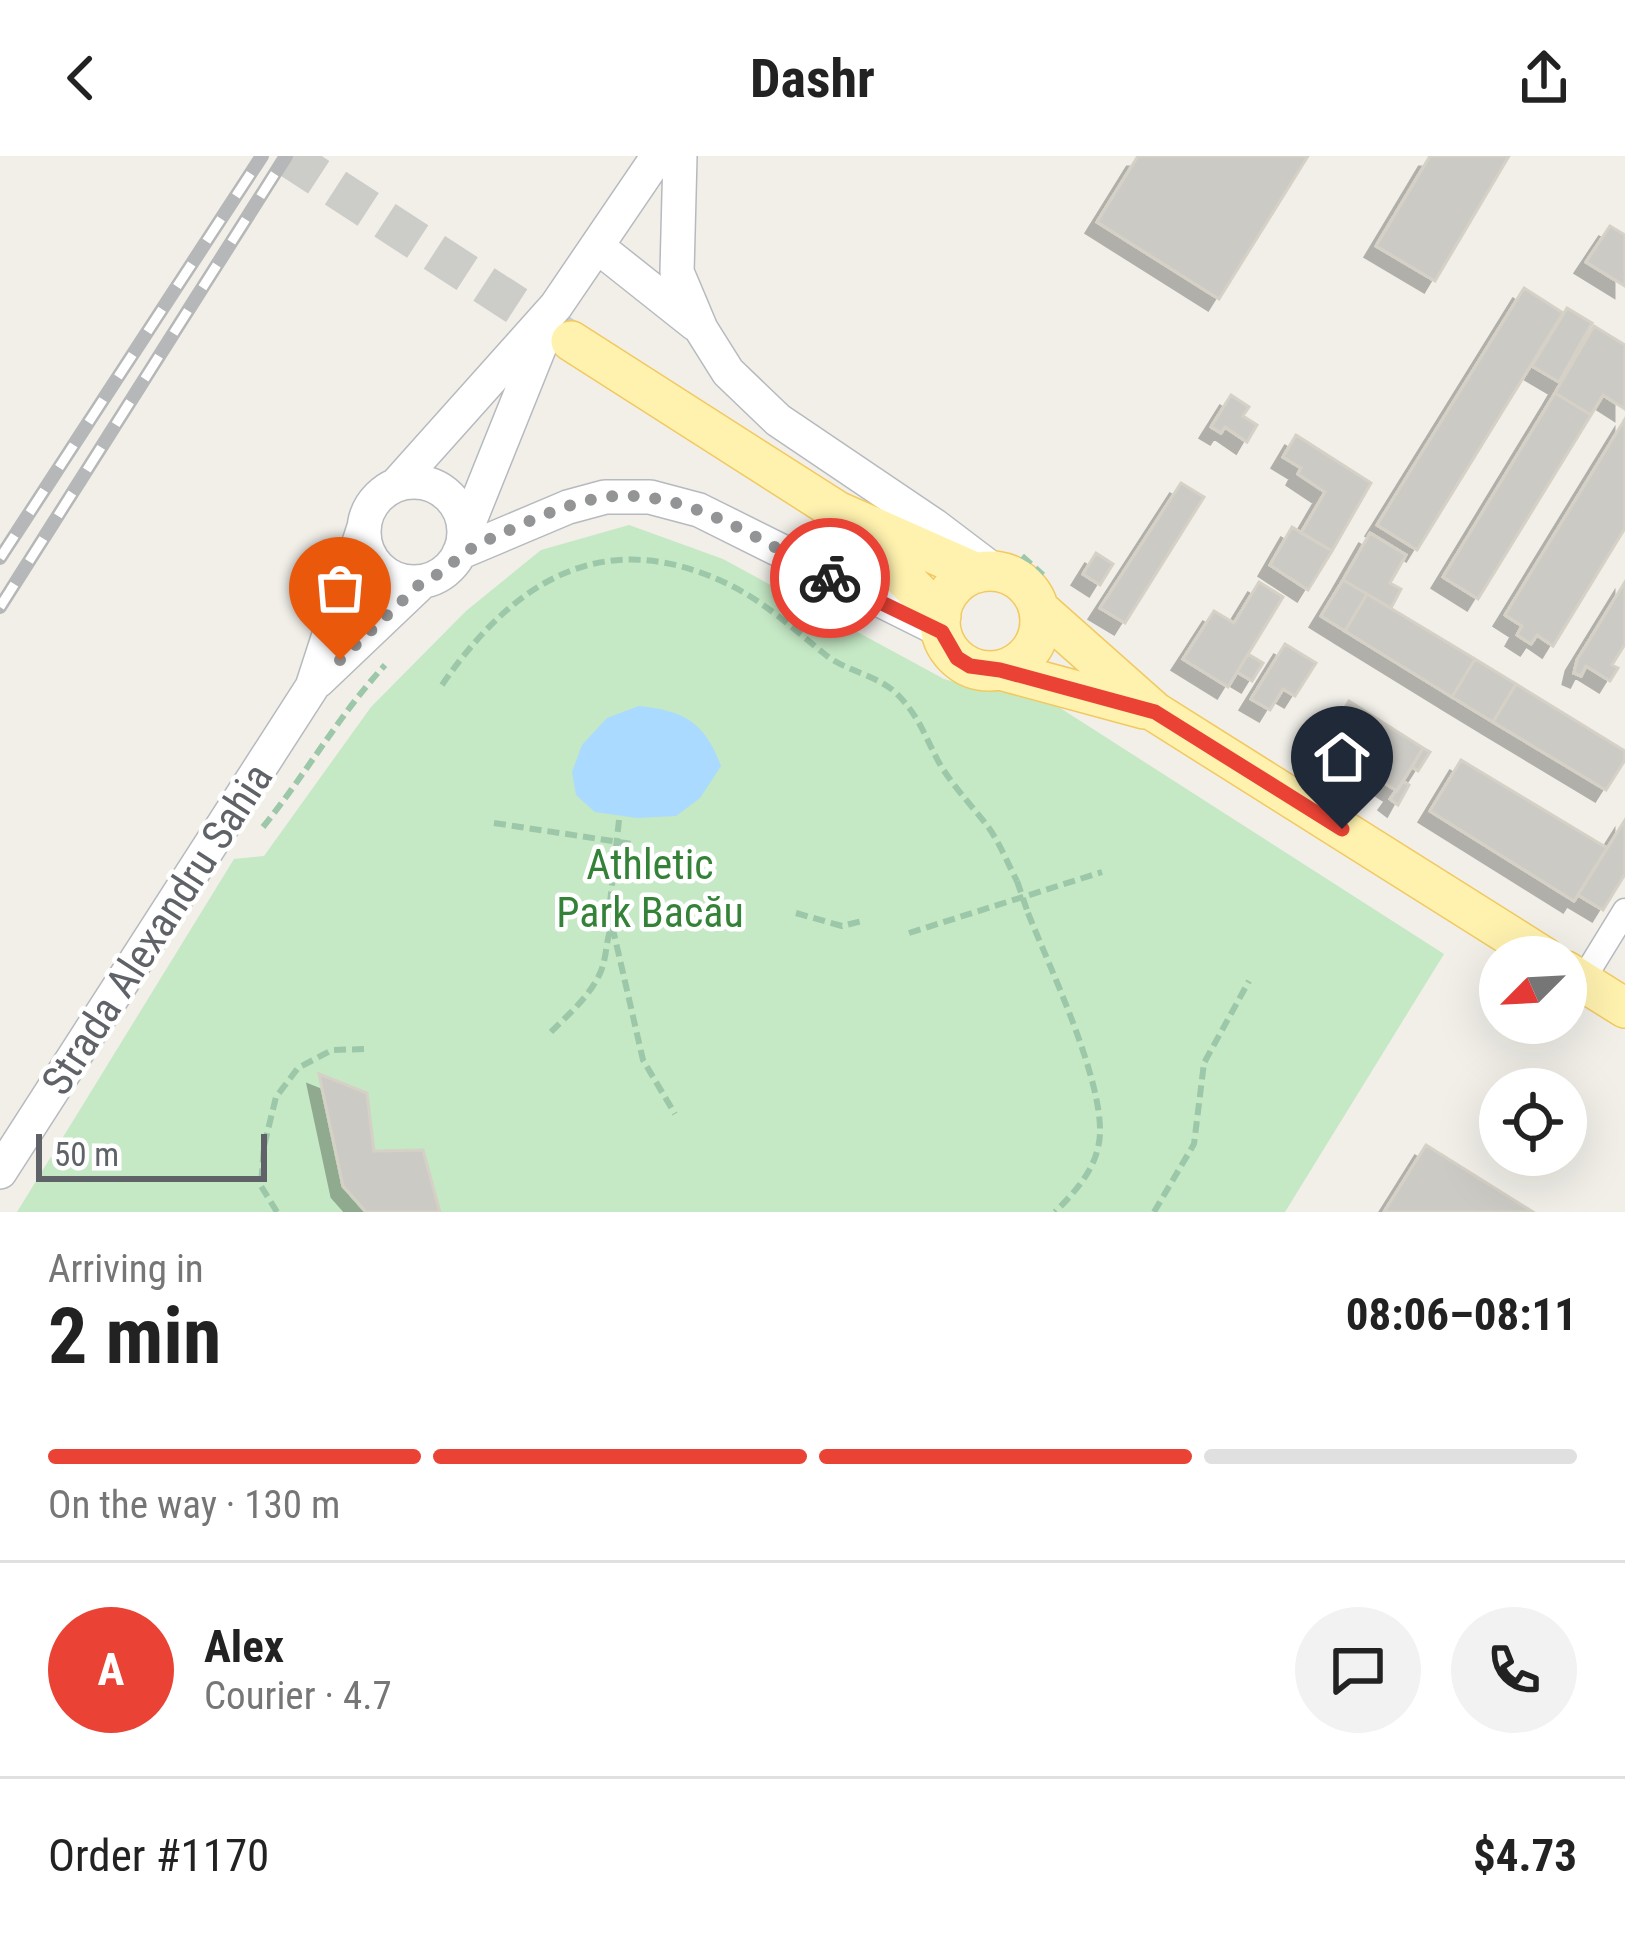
<!DOCTYPE html>
<html lang="en">
<head>
<meta charset="utf-8">
<style>
  :root { --surface:#fff; --page:#f2f2f2; --text:#222; --muted:#767676; --line:#e0e0e0; --accent:#ea4335 }
  body { margin:0; font-family:"Roboto Condensed",sans-serif; background:var(--page); color:var(--text); height:100vh; display:flex; flex-direction:column; font-size:45px; white-space:nowrap }
  * { box-sizing:border-box; margin:0 }
  p { font-size:39px; color:var(--muted) }
  .icon { flex:none; width:66px; height:66px; fill:none; stroke:currentColor; stroke-width:2; stroke-linecap:round; stroke-linejoin:round }
  .map { position:relative; height:1056px; overflow:hidden }
  .details { display:flex; flex-direction:column; background:var(--surface); flex:1 }
  .details>* { flex:none }
  .needle { width:78px; rotate:246deg }
  .buttons { position:absolute; left:1479px; top:780px; display:grid; gap:24px }
  .buttons a { display:grid; place-items:center; width:108px; height:108px; border-radius:50%; background:var(--surface); box-shadow:0 12px 48px #0002; font-size:60px }
  .scale { position:absolute; left:36px; bottom:30px; width:231px; box-sizing:border-box; padding-left:12px; border:6px solid #5f6368; border-top:0; font-size:33px; line-height:42px; white-space:nowrap; color:#5f6368; -webkit-text-stroke:9px #fff; paint-order:stroke }
  .pin { position:absolute; display:grid; place-items:center; width:102px; height:102px; color:#fff; margin:-123px -51px; border-radius:50% 50% 50% 0; rotate:-45deg; box-shadow:0 0 12px #0007 }
  .pin .icon { rotate:45deg }
  .courier { position:absolute; display:grid; place-items:center; width:120px; height:120px; margin:-60px; border:9px solid #ea4335; border-radius:50%; background:#fff; color:#222; box-shadow:0 3px 15px #0007 }
  .headline em { font-style:normal; font-weight:700 }
  .headline div { display:flex; flex-direction:column-reverse }
  .headline { display:flex; align-items:center; justify-content:space-between; height:204px; padding:0 48px }
  h1 { font-size:78px; font-weight:700; line-height:90px }
  .bar { display:grid; grid-template-columns:repeat(4,1fr); gap:18px 12px; align-content:center; height:144px; padding:0 48px }
  .bar i { height:15px; border-radius:9px; background:var(--line) }
  .bar .on { background:var(--accent) }
  .bar p { grid-column:span 4 }
  .line { display:flex; align-items:center; gap:30px; padding:0 48px; border-top:3px solid var(--line) }
  .line div { flex:1 }
  .round { display:grid; place-items:center; flex:none; width:126px; height:126px; border-radius:63px; background:var(--page) }
  header { display:flex; justify-content:space-between; align-items:center; height:156px; padding:0 48px; background:var(--surface); font-size:54px; font-weight:700 }
  .map>svg:first-child { display:block }
</style>
</head>
<body>
<header><svg class="icon" aria-label="back" viewBox="0 0 24 24"><path d="M15 5l-7 7 7 7"/></svg>Dashr<svg class="icon" aria-label="share" viewBox="0 0 24 24"><path d="M12 15V3M7 8l5-5 5 5M5 13v7h14v-7"/></svg></header>
<div class="map">
<svg width="1625" height="1056" viewBox="0 0 1625 1056">
  <defs>
    <filter id="shadow"><feDropShadow dx="-11" dy="11" stdDeviation="0" flood-color="#0004"/></filter>
  </defs>
  <rect width="100%" height="100%" fill="#f1efe8"/>
  <!-- green -->
  <path fill="#c5e8c5" d="M629 369 723 403 944 523 984 534 1043 541 1444 798 1285 1056H17L234 703 264 700 371 551 466 455 541 394Z"/>
  <!-- water -->
  <path fill="#aadaff" d="M639 550C685 555 704 566 721 610L700 642 676 660 637 662 595 656 576 639 572 616 582 589 607 562Z"/>
  <!-- building -->
  <path fill="#cccac5" stroke="#d6d1c6" stroke-width="3" filter="url(#shadow)" d="M1138 0H1308L1219 143 1097 66Z
    M1430 0H1509L1435 125 1376 90Z
    M1610 70 1625 79V130L1586 106Z
    M1524 132 1563 157 1417 394 1377 369Z
    M1567 152 1592 167 1559 226 1532 210Z
    M1594 170 1625 189V253L1603 239 1591 259 1555 237Z
    M1555 237 1591 259 1478 443 1443 421Z
    M1231 239 1249 251 1243 260 1257 269 1247 286 1225 271 1221 277 1211 271Z
    M1625 263V372L1553 490 1537 479 1531 488 1517 479 1522 470 1505 459Z
    M1296 279 1371 327 1332 395 1301 377 1325 336 1298 318 1301 312 1283 301Z
    M1181 327 1204 341 1125 467 1100 452Z
    M1292 371 1332 395 1308 434 1270 409Z
    M1370 377 1406 399 1390 427 1401 433 1391 452 1343 424Z
    M1096 397 1113 408 1100 429 1083 418Z
    M1343 424 1367 438 1345 475 1321 460Z
    M1259 426 1283 441 1228 531 1183 503 1214 455 1234 467Z
    M1625 426V488L1612 509 1618 512 1610 525 1586 510 1581 520 1574 517 1577 504Z
    M1367 438 1475 503 1452 541 1345 475Z
    M1285 488 1316 507 1295 540 1283 533 1270 554 1251 543Z
    M1248 498 1263 507 1252 525 1237 516Z
    M1475 503 1516 528 1493 566 1452 541Z
    M1516 528 1625 595V604L1606 634 1493 566Z
    M1349 545 1423 592 1397 635 1322 587Z
    M1423 592 1430 596 1418 615 1412 611Z
    M1461 604 1607 692 1574 745 1430 655Z
    M1403 625 1409 629 1398 649 1390 643Z
    M1625 664V718L1603 754 1578 739Z
    M319 918 367 937 374 995 423 994 440 1056H366L343 1030Z
    M1426 989 1533 1056H1384Z"/>
  <g fill="none" stroke-linecap="round" stroke-linejoin="round">
    <!-- primary-tunnel -->
    <path stroke="#ccccc8" stroke-width="39" stroke-dasharray="39 20" stroke-linecap="butt" d="M286 0 571 185"/>
    <!-- street casing -->
    <g stroke="#b5b8bc" stroke-width="27">
      <path id="street" d="M1582 825 1625 755"/>
    </g>
    <!-- secondary casing -->
    <g stroke="#b6babf" stroke-width="36">
      <path id="secondary" d="M680 0 677 116 701 173 728 216 778 264 935 370 993 414
        M598 91 695 168
        M364 376a50 50 0 1 1 100 0a50 50 0 1 1-100 0Z
        M396 329 556 150 658 0
        M464 379 546 175
        M459 397 568 351 605 341H650L699 354 942 475
        M318 525 422 426
        M0 1016 312 531 364 371"/>
    </g>
    <!-- primary casing -->
    <g stroke="#f2c960" stroke-width="42">
      <path id="primary" d="M571 185 837 355 977 417
        M854 371 941 460
        M940 465a50 50 0 1 1 100 0a50 50 0 1 1-100 0Z
        M1039 453 1155 556 1544 801
        M1000 514 1144 553
        M1566 815 1625 852"/>
    </g>
    <!-- path -->
    <path stroke="#9cc7a9" stroke-width="6" stroke-dasharray="12 6" stroke-linecap="butt" d="M1022 400 1043 419
      M442 529C515 423 605 368 730 429 766 447 796 475 827 500 848 516 881 520 899 540 921 563 926 584 941 610 954 631 971 649 986 668 999 685 1007 706 1017 725
      M619 664 609 756 643 904 675 958
      M494 667 632 688
      M263 671C306 618 339 559 385 509
      M796 757 842 770 862 765
      M1028 757C1050 812 1102 921 1100 978 1098 1011 1077 1034 1055 1056
      M909 777 1102 716
      M551 876C569 858 591 839 601 815 609 795 604 776 619 760
      M277 1056 261 1030 264 990 276 941 298 912 332 894 365 893
      M1154 1056 1194 988 1204 907 1249 825"/>
    <!-- street -->
    <use href="#street" stroke="#fff" stroke-width="24"/>
    <!-- secondary -->
    <use href="#secondary" stroke="#fff" stroke-width="33"/>
    <!-- primary -->
    <use href="#primary" stroke="#fff2af" stroke-width="39"/>
    <!-- rail casing -->
    <g stroke="#b6b7b8" stroke-width="14">
      <path id="rail" d="M0 402 262 0
        M0 451 286 0"/>
    </g>
    <!-- rail -->
    <use href="#rail" stroke="#fff" stroke-width="9" stroke-dasharray="27" stroke-linecap="butt"/>
    <!-- path-bridge -->
    <path stroke="#9cc7a9" stroke-width="6" stroke-dasharray="12 6" stroke-linecap="butt" d="M1017 725 1028 757"/>
  </g>
  <g fill="none" stroke-linecap="round" stroke-linejoin="round">
    <!-- done -->
    <path stroke="#929495" stroke-width="12" stroke-dasharray="0 21.6" d="M340 504 422 426C447 417 459 397 483 386 522 369 563 347 606 341 686 331 762 386 830 422"/>
    <!-- route -->
    <path stroke="#ea4335" stroke-width="15" d="M830 422 942 476 957 502 970 510 1000 514 1155 556 1342 673"/>
  </g>
  <g text-anchor="middle" dominant-baseline="central" stroke-width="9" stroke-linejoin="round" paint-order="stroke">
    <!-- park labels -->
    <g font-size="42" fill="#348238" stroke="#fff">
      <text x="650" y="708">Athletic<tspan x="650" dy="48">Park Bacău</tspan></text>
    </g>
    <!-- street labels -->
    <g font-size="42" fill="#5f6368" stroke="#fff">
      <text transform="translate(157 773) rotate(-57)">Strada Alexandru Sahia</text>
    </g>
  </g>
</svg>
<div class="buttons">
<a><svg class="needle" viewBox="-14 -14 28 28"><path d="M0-13l5 13h-10z" fill="#e53935"/><path d="M0 13l5-13h-10z" fill="#767676"/></svg></a>
<a><svg class="icon" aria-label="locate" viewBox="0 0 24 24"><circle cx="12" cy="12" r="6"/><path d="M12 2v4M12 18v4M2 12h4M18 12h4"/></svg></a>
</div>
<div class="scale">50 m</div>
<div class="pin" style="left:340px;top:504px;background:#ea580c"><svg class="icon" aria-label="bag" viewBox="0 0 24 24"><path d="M5 8h14l-1 12H6zM9 8a3 3 0 0 1 6 0"/></svg></div>
<div class="pin" style="left:1342px;top:673px;background:#1f2937"><svg class="icon" aria-label="home" viewBox="0 0 24 24"><path d="M3 11l9-7 9 7M6 9v11h12V9"/></svg></div>
<div class="courier" style="left:830px;top:422px"><svg class="icon" aria-label="bike" viewBox="0 0 24 24"><circle cx="6" cy="16" r="4"/><circle cx="18" cy="16" r="4"/><path d="M6 16l4-8h5l3 8M10 8l3 8H6M13 5h3"/></svg></div>
</div>
<section class="details">
<div class="headline"><div><h1>2 min</h1><p>Arriving in</p></div><em>08:06–08:11</em></div>
<div class="bar"><i class="on"></i><i class="on"></i><i class="on"></i><i></i><p>On the way · 130 m</p></div>
<div class="line" style="height:216px"><b class="round" style="background:var(--accent);color:#fff">A</b><div><b>Alex</b><p>Courier · 4.7</p></div><a class="round"><svg class="icon" aria-label="chat" viewBox="0 0 24 24"><path d="M4 5h16v11H9l-5 4z"/></svg></a><a class="round"><svg class="icon" aria-label="phone" viewBox="0 0 24 24"><path d="M5 4h4l2 5-3 2q2 4 5 5l2-3 5 2v4C11 20 4 13 5 4z"/></svg></a></div>
<div class="line" style="height:156px"><div>Order #1170</div><b>$4.73</b></div>
</section>
</body>
</html>
